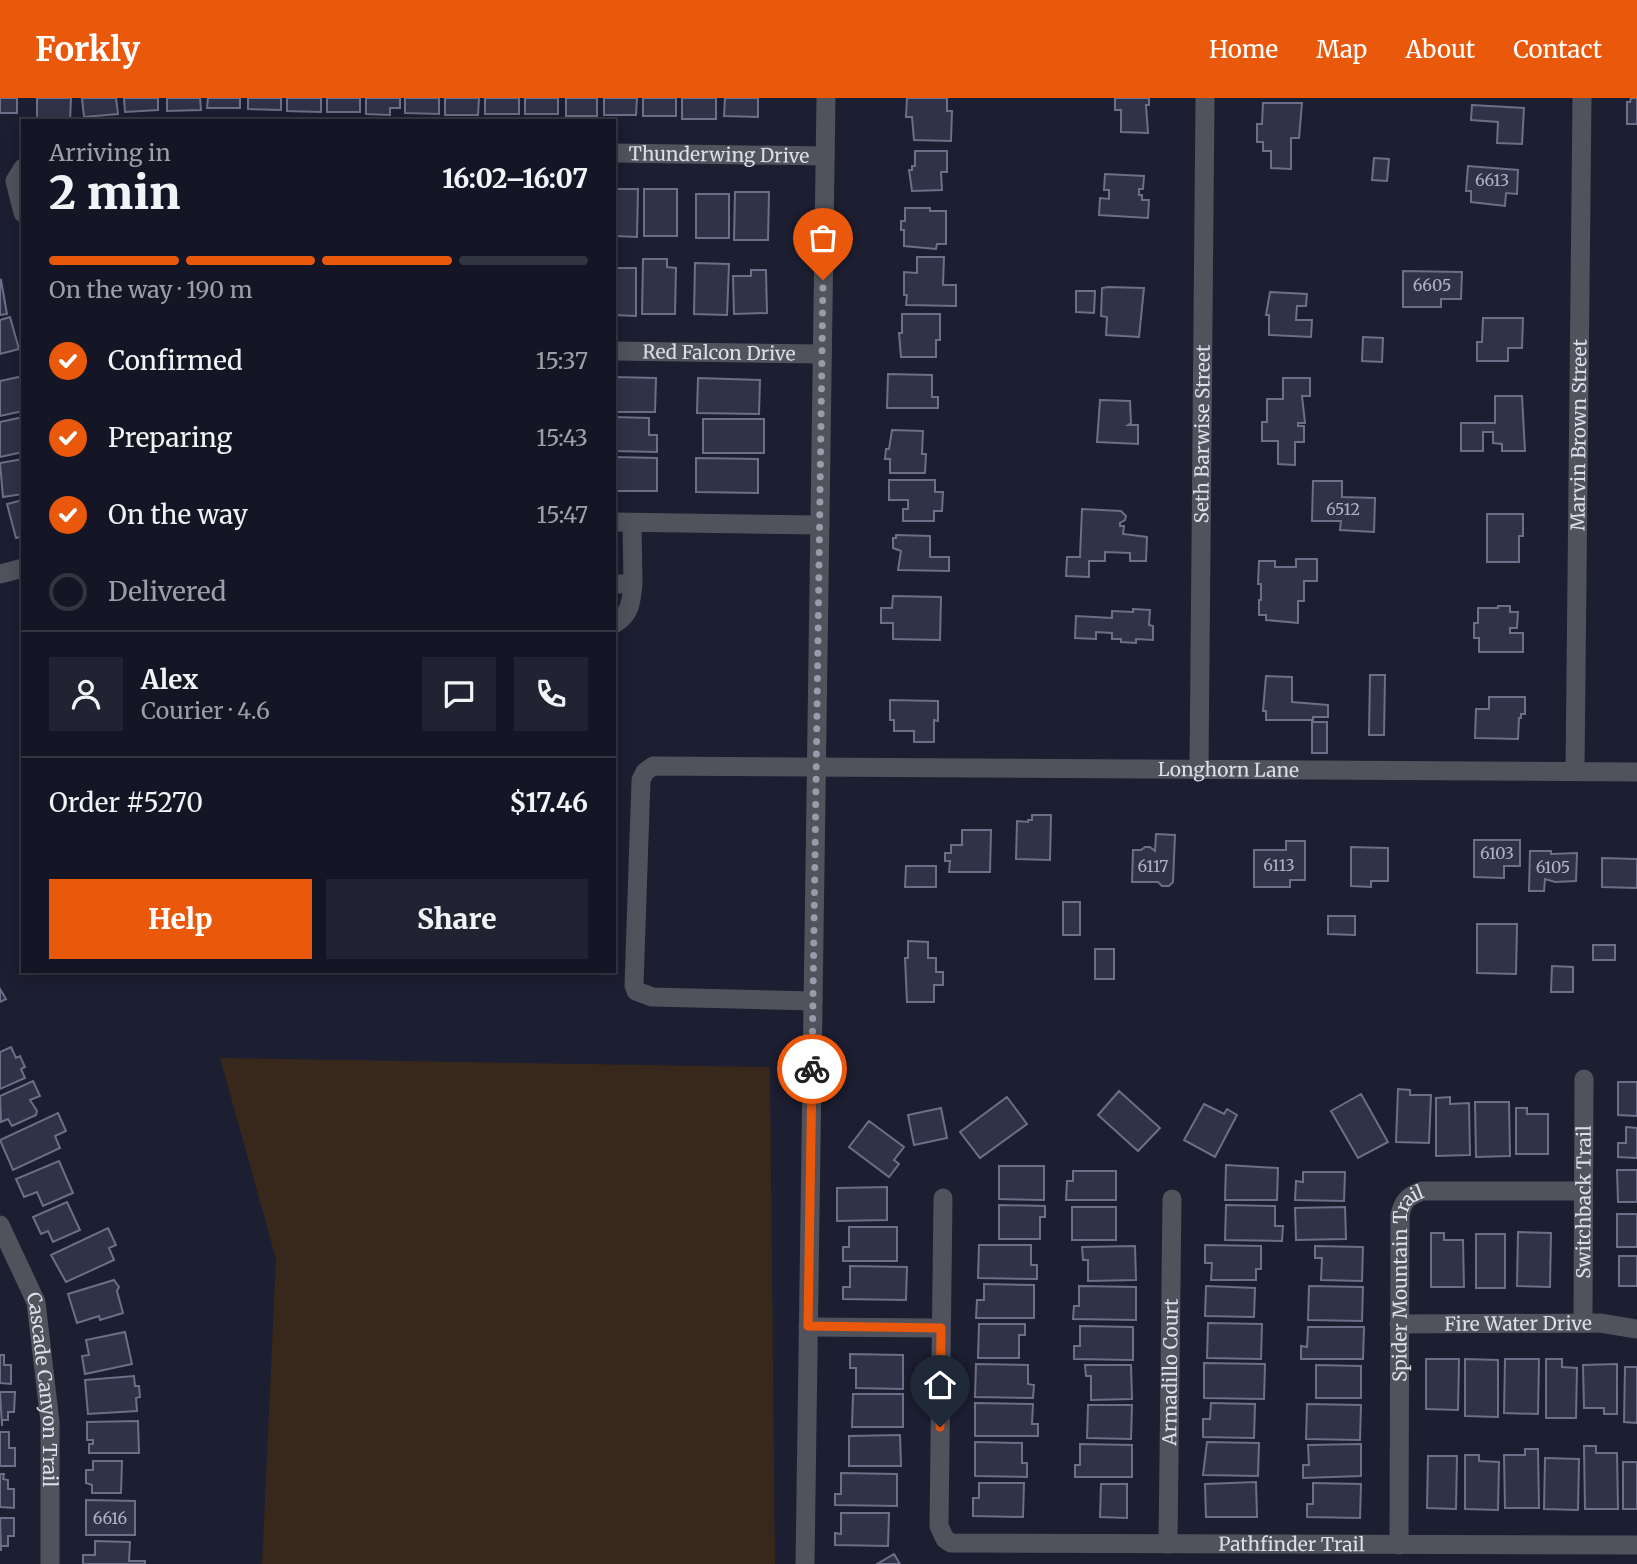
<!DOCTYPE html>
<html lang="en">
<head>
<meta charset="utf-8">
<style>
  :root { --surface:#151625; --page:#222332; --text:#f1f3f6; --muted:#9d9fa7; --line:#343542; --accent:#ea580c }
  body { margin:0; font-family:Merriweather,serif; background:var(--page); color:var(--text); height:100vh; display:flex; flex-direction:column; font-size:26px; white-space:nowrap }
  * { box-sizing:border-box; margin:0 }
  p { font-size:23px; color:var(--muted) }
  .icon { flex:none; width:38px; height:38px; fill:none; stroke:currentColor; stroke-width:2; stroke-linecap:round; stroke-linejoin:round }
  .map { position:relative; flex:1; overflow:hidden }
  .side { position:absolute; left:21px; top:21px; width:595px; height:854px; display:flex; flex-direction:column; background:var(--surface); border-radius:0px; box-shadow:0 4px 18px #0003,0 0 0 2px var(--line) }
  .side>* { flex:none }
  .pin { position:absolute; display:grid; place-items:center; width:60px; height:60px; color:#fff; margin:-72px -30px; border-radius:50% 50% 50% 0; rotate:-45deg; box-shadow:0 0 7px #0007 }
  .pin .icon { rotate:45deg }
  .courier { position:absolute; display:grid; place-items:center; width:70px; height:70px; margin:-35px; border:5px solid #ea580c; border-radius:50%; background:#fff; color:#222; box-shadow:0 2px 9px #0007 }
  .head em { font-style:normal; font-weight:800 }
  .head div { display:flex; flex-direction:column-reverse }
  .head { display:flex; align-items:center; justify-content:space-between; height:119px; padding:0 28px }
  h1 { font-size:46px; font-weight:800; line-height:52px }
  .bar { display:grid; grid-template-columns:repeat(4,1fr); gap:10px 7px; align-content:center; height:84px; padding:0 28px }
  .bar i { height:9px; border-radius:5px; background:var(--line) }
  .bar .selected { background:var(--accent) }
  .bar p { grid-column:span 4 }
  .line { display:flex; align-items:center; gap:18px; padding:0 28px; border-top:2px solid var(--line) }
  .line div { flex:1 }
  .round { display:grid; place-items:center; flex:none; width:74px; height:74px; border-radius:0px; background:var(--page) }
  ol { padding:0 28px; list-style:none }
  li { display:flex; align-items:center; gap:21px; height:77px }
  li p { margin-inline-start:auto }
  li .icon { padding:7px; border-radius:50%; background:var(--accent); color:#fff; stroke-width:4 }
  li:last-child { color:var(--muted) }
  li i { width:38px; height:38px; border:4px solid var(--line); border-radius:50% }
  .button { display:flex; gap:14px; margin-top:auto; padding:14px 28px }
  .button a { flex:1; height:80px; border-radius:0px; background:var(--accent); color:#fff; font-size:28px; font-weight:800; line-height:80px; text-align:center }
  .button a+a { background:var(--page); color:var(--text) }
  header { display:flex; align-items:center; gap:42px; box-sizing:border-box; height:98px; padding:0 35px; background:var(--accent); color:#fff }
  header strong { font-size:33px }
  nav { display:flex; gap:38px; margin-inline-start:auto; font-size:24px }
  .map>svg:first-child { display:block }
</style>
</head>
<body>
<header>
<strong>Forkly</strong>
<nav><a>Home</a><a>Map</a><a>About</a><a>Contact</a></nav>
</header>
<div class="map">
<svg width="1637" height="1466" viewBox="0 0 1637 1466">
  <rect width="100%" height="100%" fill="#1c1e31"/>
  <!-- green -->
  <path fill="#38271b" d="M220 960 770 969 775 1466H262L276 1161Z"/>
  <!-- building -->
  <path fill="#303247" stroke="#6c6f87" stroke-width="2" d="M0 0H17V15H0Z
    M37 0H71L70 23H37Z
    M82 0H116L118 16 84 19Z
    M124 0H158V12L125 14Z
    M167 0H200L201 12 167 13Z
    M208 0H240V10H207Z
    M248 0H281V12L248 11Z
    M287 0H321V14L287 13Z
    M327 0H360V14H327Z
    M366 0H400V10H390V17L366 16Z
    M405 0H439V16L405 15Z
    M445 0H479L478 17H445Z
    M485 0H519V16H485Z
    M525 0H558V16H525Z
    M566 0H597V18H566Z
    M604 0H637L636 17H604Z
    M643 0H676V18H643Z
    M682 0H716V21H682Z
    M725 0H758V19L724 18Z
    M907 0H947V13H952L951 43 914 42 912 19H906Z
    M1115 0H1149V7H1146L1148 35 1121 34V12H1115Z
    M1631 0H1637V26H1627V4H1630Z
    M1263 5H1302L1299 40H1291V71L1271 70V53H1263V44H1257V26H1262Z
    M1472 7 1524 10 1522 46 1497 45 1498 24 1471 22Z
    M915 53H947V74H941L942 92 912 93 909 72H912V68H915Z
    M1374 60 1389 61 1387 83 1372 82Z
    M1468 68 1518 72 1517 96 1506 95 1505 108 1471 104V93H1466Z
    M1105 76 1144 78 1143 91H1139V97H1142V102H1149L1148 120 1099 117 1100 100 1109 101V92H1104Z
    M614 91H638L637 139 614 138Z
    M644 91H677V138H644Z
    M735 94H769L768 142H734Z
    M696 96H729V140H696Z
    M905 110H930V113H946V146H937L936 151 904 148V132H901V123H905Z
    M917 159H944L943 187H956V208L906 207 907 197H904V174L917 175Z
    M643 161H667V169L676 170 675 216H642Z
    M695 165 729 166 727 217 694 216Z
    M614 170H636V218L614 217Z
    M751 172H766L767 215 734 216 733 178H751Z
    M1403 173 1462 174 1461 201H1441V209H1403Z
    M1 182 7 216 0 217V183Z
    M1108 189 1144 190 1139 239 1106 237 1107 219 1101 218 1102 190Z
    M1076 193H1095L1094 215 1076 214Z
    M1270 194 1307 196 1306 208H1297L1296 222H1312L1311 239 1269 237V217H1266Z
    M902 216H940V242H936V259H901L899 235H902Z
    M10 219 19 251 0 256V222Z
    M1483 220H1523L1522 250H1508V263H1477V244H1482Z
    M1363 239 1383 240 1382 264 1362 263Z
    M888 276 932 277V299H938V310H887Z
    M23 278V313L0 318V283Z
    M614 279 656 280 655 314H614Z
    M698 280 760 282 759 316 697 315Z
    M1283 280H1310V298H1302L1305 325H1298V328H1304V344H1295V367L1278 366V343H1262V324H1267V301H1283Z
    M1495 298H1522L1525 353H1502V346L1493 345V334H1483V353H1461V325H1495Z
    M1100 302 1130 303 1131 325 1128 327H1138V346L1097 344Z
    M23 319V354L0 359V324Z
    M614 319 649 320V337H657V354L614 353Z
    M703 321H764V355H703Z
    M892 332 923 333 922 356H926L925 375H890V361H885L886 351H889Z
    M614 359 657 360V393H614Z
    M696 360 758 361V395L696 394Z
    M23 361V396L3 399 0 365Z
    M889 382H935V394H943L942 413H934V423H903V411H908V402H889Z
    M1313 383H1342V399L1375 400 1374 434 1340 432 1341 423H1312Z
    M23 402V438L16 440 7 406Z
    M1082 411 1121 413 1126 418 1125 422 1120 425V428H1124L1123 436 1147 439 1146 463H1130V455L1105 454V463H1089V479L1066 478 1067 459H1080Z
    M1487 416H1523V438H1519V464H1487Z
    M896 437 930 438V459H949V473L898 472 901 453 893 450V440H896Z
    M1296 461H1317V483H1304V503H1298V525L1266 522V517H1259V502H1261V486H1258L1259 463H1275V469H1296Z
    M893 498 941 499 940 542 893 541V525H881V510H892Z
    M1498 508H1510V514H1518L1517 530H1510V535H1523V554H1479V540H1474V525H1478V510H1498Z
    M1133 511 1150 512 1149 527 1153 528V542L1136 541V545L1121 544V541H1112V535L1096 534V541L1075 540 1076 518 1112 520V513L1133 514Z
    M1370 577H1385L1384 637H1369Z
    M1266 578 1292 579V604L1328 607V619H1313V624H1327V655H1312V622H1266V613H1263Z
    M1489 599H1525V616H1521V620H1519L1518 641 1475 640 1476 611H1489Z
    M890 602 938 603V623L934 622V644H914V633H894V622H890Z
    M1032 717H1051L1050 762 1016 761 1017 723 1028 724V722H1032Z
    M962 732H991L990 774H949L950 763H945V755H951V747H962Z
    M1156 736 1175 737 1173 784 1169 788H1162L1158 784H1132L1133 752H1141L1145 749H1150L1155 753Z
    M1474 742H1520V768H1504V780L1474 779Z
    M1286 743H1305V782H1290V789H1254V752H1286Z
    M1351 749 1388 750V783H1371V789L1351 788Z
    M1530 753H1551V756L1577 755 1576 783 1555 784 1545 781 1544 793H1529Z
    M1602 760 1637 761V790L1602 789Z
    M906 768H936V789H905Z
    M1063 804H1080V837H1063Z
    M1328 818H1355V837L1328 836Z
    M1477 826H1517L1516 876 1477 875Z
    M908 843 928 844V860H936V874H943V887H934V904H907L905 860H908Z
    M1593 847H1615V862H1593Z
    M1095 851H1114V881H1095Z
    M1552 868 1573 869V894H1551Z
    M0 891 6 901 0 904Z
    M11 949 16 960 20 958 25 969 21 971 25 980 0 991V954Z
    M33 983 40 998 30 1002 37 1013 36 1017 12 1028 8 1021 1 1024 0 998Z
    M1618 984H1637V1018L1618 1017Z
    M1398 991 1410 992V997H1431L1429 1045 1396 1044Z
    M1119 993 1160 1030 1138 1053 1098 1017Z
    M1361 996 1388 1044 1358 1060 1331 1013Z
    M1007 999 1027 1026 980 1060 960 1034Z
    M1450 999V1006L1469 1005 1470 1057 1436 1058V1000Z
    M1475 1004H1509L1510 1058 1476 1059Z
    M1204 1006 1224 1016 1227 1011 1237 1017 1215 1059 1184 1042Z
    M941 1010 947 1040 914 1047 908 1017Z
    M1516 1010H1527V1016H1548V1056H1516Z
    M58 1015 66 1033 55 1038 60 1050 13 1072 0 1042Z
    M869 1023 904 1049 894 1062 899 1066 889 1079 849 1049Z
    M1626 1029 1637 1030V1060L1618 1059V1045H1626Z
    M59 1063 73 1095 43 1108 37 1094 24 1099 16 1081Z
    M1226 1067 1278 1070 1277 1102H1225Z
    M999 1068H1044V1102L999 1101Z
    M1617 1072H1637V1104H1618Z
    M1073 1073H1116V1102H1066L1067 1083H1073Z
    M1303 1074H1345L1344 1103 1295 1102 1296 1083 1303 1084Z
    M887 1089V1122L837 1123V1090Z
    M67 1104 80 1132 53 1144 48 1133 41 1136 33 1119Z
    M999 1107 1045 1108V1119H1040V1141H999Z
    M1226 1107 1275 1108V1128H1283L1282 1143 1225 1142Z
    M1072 1109H1116V1142H1072Z
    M1345 1109 1346 1141 1296 1142 1295 1110Z
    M1617 1116H1637V1149H1617Z
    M849 1129H897V1163H843V1149H849Z
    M108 1130 116 1147 109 1150 114 1162 66 1184 51 1157Z
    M1518 1134 1551 1135 1550 1189 1517 1188Z
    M1431 1135H1444V1142H1463L1464 1189H1431Z
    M1476 1136H1505V1190H1476Z
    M979 1147H1031V1167H1037V1181L978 1180Z
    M1205 1147 1261 1148V1171H1256V1182H1211L1212 1165H1205Z
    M1135 1148 1136 1182 1088 1183V1162H1083L1082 1149Z
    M1315 1148 1363 1149 1362 1183 1321 1182 1322 1160H1315Z
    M1619 1158H1637V1188H1619Z
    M850 1168 907 1169 906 1202 843 1201V1189H850Z
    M114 1182 119 1189 117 1193 123 1215 100 1222 99 1218 77 1225 68 1196Z
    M984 1186 1034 1187V1220H976L977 1202H984Z
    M1079 1188 1136 1189V1222L1073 1221 1074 1208H1079Z
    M1206 1188 1255 1190 1254 1219 1205 1218Z
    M1309 1188 1363 1189 1362 1223 1308 1222Z
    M1208 1225 1262 1226 1261 1261 1207 1260Z
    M979 1226H1025V1237H1019V1260H978Z
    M1080 1228 1133 1229V1262L1074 1261V1248H1080Z
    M1308 1229H1364L1363 1261H1301V1248L1307 1249Z
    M125 1234 132 1266 85 1276 82 1258 89 1257 86 1242Z
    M850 1256 903 1257V1291L856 1290V1270H850Z
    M0 1257H4V1267H11V1286L0 1285Z
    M1426 1261H1459L1458 1312 1426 1311Z
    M1465 1261 1498 1262V1319L1465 1318Z
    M1505 1261H1539L1538 1316 1504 1315Z
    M1546 1261H1562V1269L1577 1270 1576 1320H1546Z
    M1204 1265 1265 1266 1264 1301 1204 1300Z
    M976 1266 1028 1267V1286L1034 1287 1033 1300 975 1299Z
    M1617 1266V1316H1604V1310H1584L1583 1267Z
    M1085 1267H1131L1132 1301 1091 1302V1278H1086Z
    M1316 1267 1361 1268V1300H1316Z
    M1625 1269H1637V1325L1624 1324Z
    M134 1278 135 1288H139L140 1299 136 1300 137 1313 88 1316 85 1282Z
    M0 1294H15L14 1314H8V1322H2V1328Z
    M853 1296H903V1329H852Z
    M975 1305 1033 1306 1032 1326H1038V1338H975Z
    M1211 1305 1255 1306 1254 1340 1203 1339V1321H1210Z
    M1307 1306 1361 1307 1360 1342 1306 1341Z
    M1088 1307H1132L1131 1341 1087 1340Z
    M138 1323 139 1355H89V1346H93V1342H87V1324Z
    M0 1334H9V1350H15V1368H0Z
    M900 1337 901 1368H849V1338Z
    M975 1344 1022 1345V1365H1027V1379L975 1378Z
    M1207 1344 1259 1345 1258 1378 1203 1377Z
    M1080 1346 1132 1347V1379H1075V1367H1080Z
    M1361 1346V1378L1303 1380V1367H1309L1308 1347Z
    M1584 1348H1596V1355H1617L1618 1411H1585Z
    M1525 1351H1538L1539 1410H1505L1504 1357H1525Z
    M1465 1357H1479V1363L1499 1364 1498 1412 1465 1411Z
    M1428 1358H1457L1456 1411 1427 1410Z
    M1545 1360 1579 1361 1578 1412 1544 1411Z
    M93 1363H122L121 1395H92V1387L86 1385V1372H93Z
    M1623 1364H1637V1411H1623Z
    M841 1375 897 1376V1408L835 1407V1396H841Z
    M0 1376H4L3 1381 8 1382V1391H14V1410L0 1409Z
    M1256 1384 1257 1419H1206L1205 1386Z
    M979 1385H1024L1023 1419 973 1418V1400H979Z
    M1313 1385 1361 1386 1360 1420 1307 1419V1406H1313Z
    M1101 1386H1127V1420L1100 1419Z
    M86 1402 135 1403V1437H86Z
    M841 1415H889L888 1448 835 1447V1435L841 1436Z
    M0 1420H14V1438H8V1448H1V1453Z
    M95 1443 130 1444 129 1463H145V1466H83V1457H95Z
    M894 1456 900 1466H877Z"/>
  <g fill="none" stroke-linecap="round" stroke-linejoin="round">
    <!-- minor -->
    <g stroke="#51525c" stroke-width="19">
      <path id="s1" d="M614 55 825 58"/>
      <path d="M23 70 15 83 23 115"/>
      <path id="s2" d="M614 253 822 256"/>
      <path d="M614 424 820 427"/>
      <path d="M0 476 23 470"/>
      <path d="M614 486H633L632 425"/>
      <path d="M614 526C631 517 631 503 633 486"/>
      <path id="s3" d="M1199 672 1205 0"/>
      <path id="s4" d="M1575 673 1582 0"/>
      <path id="s5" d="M813 903 652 899 636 893 634 887 641 682 645 674 653 668 1637 674"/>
      <path id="s6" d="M943 1100 939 1428 945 1441 951 1445 1637 1447"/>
      <path id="s7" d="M0 1127 36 1204 50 1324V1466"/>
      <path id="s8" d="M1583 1225 1584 981"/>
      <path id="s9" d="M1399 1226 1600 1225 1637 1231"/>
      <path d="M808 1229 941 1230"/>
      <path id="s10" d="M1168 1446 1172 1101"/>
      <path id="s11" d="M1399 1447 1400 1117C1403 1103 1408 1098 1422 1093H1583"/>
      <path d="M805 1466 826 0"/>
    </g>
  </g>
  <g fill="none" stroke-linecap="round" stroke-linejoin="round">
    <!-- done -->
    <path stroke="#999baa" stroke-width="7" stroke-dasharray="0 12.6" d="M812 971 823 182"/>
    <!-- route -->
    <path stroke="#ea580c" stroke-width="9" d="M812 971 808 1228 941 1230 940 1329"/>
  </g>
  <g text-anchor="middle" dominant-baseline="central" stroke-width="7" stroke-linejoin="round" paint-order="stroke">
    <!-- number labels -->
    <g font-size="16" fill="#b1b3c2">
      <text x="1492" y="82">6613</text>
      <text x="1432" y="187">6605</text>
      <text x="1343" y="411">6512</text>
      <text x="1497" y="755">6103</text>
      <text x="1279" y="767">6113</text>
      <text x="1153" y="768">6117</text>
      <text x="1553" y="769">6105</text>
      <text x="110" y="1420">6616</text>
    </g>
    <!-- street labels -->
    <g font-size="19" fill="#dcdeeb" stroke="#131427">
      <text stroke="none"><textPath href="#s1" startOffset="105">Thunderwing Drive</textPath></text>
      <text stroke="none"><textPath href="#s2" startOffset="105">Red Falcon Drive</textPath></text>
      <text stroke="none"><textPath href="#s3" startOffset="336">Seth Barwise Street</textPath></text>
      <text stroke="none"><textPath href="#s4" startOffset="336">Marvin Brown Street</textPath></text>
      <text stroke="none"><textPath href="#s5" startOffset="984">Longhorn Lane</textPath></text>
      <text stroke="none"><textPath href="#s8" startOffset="121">Switchback Trail</textPath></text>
      <text stroke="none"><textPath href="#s11" startOffset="264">Spider Mountain Trail</textPath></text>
      <text stroke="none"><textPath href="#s9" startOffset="119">Fire Water Drive</textPath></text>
      <text stroke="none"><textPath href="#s10" startOffset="172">Armadillo Court</textPath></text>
      <text stroke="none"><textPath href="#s7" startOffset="173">Cascade Canyon Trail</textPath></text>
      <text stroke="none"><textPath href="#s6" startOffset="690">Pathfinder Trail</textPath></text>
    </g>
  </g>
</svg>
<div class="pin" style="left:823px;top:182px;background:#ea580c"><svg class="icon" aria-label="bag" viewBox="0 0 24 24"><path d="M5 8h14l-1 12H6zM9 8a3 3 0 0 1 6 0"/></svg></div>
<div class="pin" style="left:940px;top:1329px;background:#1f2937"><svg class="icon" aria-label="home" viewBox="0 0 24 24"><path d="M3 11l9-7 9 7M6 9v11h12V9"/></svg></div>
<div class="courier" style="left:812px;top:971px"><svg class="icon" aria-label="bike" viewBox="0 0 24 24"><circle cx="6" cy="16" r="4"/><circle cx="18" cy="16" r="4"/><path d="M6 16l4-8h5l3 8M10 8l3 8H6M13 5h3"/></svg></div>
<section class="side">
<div class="head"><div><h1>2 min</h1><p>Arriving in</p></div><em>16:02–16:07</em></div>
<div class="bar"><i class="selected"></i><i class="selected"></i><i class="selected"></i><i></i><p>On the way · 190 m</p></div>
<ol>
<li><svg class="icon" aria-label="check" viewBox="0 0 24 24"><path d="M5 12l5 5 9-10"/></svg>Confirmed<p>15:37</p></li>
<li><svg class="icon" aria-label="check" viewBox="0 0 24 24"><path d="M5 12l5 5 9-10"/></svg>Preparing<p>15:43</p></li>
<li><svg class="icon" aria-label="check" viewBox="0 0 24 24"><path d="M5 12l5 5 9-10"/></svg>On the way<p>15:47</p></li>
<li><i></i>Delivered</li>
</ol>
<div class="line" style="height:126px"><a class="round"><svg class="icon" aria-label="person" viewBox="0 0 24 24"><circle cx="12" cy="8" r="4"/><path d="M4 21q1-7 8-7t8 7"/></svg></a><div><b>Alex</b><p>Courier · 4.6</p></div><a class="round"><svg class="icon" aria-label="chat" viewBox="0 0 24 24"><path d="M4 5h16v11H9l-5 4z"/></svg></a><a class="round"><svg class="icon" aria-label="phone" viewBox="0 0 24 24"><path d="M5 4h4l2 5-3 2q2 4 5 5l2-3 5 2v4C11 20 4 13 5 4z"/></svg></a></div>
<div class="line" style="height:91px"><div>Order #5270</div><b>$17.46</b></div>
<div class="button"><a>Help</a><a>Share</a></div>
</section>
</div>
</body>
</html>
